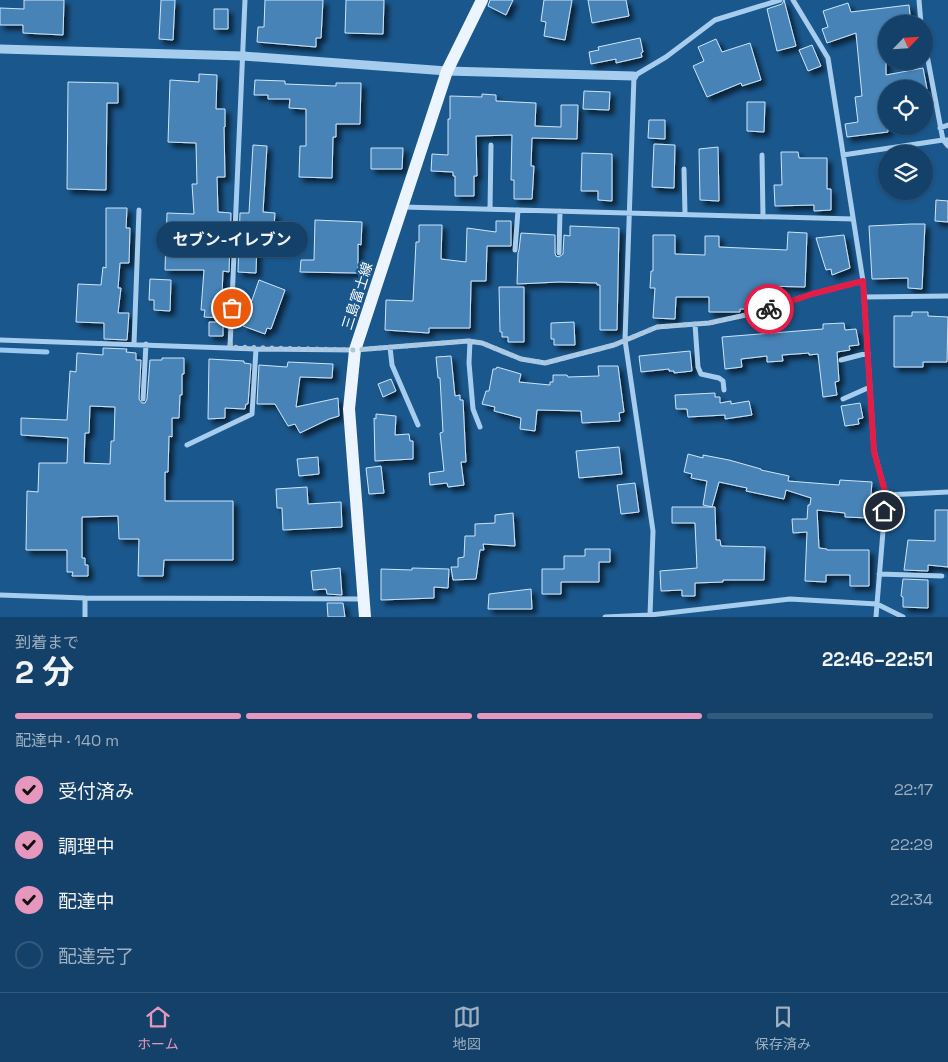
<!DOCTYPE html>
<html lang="ja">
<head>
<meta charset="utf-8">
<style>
  :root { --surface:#144169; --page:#1d486f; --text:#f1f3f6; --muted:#9dafc0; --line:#335a7d; --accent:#e797bd }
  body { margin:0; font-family:"Space Grotesk","Noto Sans JP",sans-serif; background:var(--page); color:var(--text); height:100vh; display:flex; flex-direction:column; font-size:19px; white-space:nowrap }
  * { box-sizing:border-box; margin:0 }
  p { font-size:16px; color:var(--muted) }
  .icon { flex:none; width:28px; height:28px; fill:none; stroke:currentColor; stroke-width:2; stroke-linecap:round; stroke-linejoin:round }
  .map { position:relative; height:617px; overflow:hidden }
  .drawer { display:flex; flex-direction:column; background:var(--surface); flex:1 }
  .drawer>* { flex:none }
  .needle { width:32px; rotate:65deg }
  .buttons { position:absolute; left:878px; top:15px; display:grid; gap:10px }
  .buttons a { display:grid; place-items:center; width:55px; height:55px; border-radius:50%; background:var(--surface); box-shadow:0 1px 4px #0004,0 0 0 1px var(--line); font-size:25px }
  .pin { position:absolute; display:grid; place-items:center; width:42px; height:42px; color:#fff; margin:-21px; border:2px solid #fff; border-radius:50%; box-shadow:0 1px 5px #0007 }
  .courier { position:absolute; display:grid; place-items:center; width:50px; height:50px; margin:-25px; border:4px solid #e11d48; border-radius:50%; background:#fff; color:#222; box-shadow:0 1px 6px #0007 }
  .bubble { position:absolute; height:35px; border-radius:18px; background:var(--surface); box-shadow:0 1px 4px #0004,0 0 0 1px var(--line); font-size:16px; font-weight:700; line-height:35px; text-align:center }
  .overview em { font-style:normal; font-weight:700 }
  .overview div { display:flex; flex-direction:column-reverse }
  .overview { display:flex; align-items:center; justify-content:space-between; height:85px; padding:0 15px }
  h1 { font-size:32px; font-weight:700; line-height:38px }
  .bar { display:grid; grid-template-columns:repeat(4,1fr); gap:8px 5px; align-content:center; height:60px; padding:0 15px }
  .bar i { height:6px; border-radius:4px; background:var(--line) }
  .bar .selected { background:var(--accent) }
  .bar p { grid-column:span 4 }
  ol { padding:0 15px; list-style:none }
  li { display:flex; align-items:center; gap:15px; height:55px }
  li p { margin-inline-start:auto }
  li .icon { padding:5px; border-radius:50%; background:var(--accent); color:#111; stroke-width:4 }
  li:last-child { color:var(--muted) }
  li i { width:28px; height:28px; border:2px solid var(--line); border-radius:50% }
  .tabs { display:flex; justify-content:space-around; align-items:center; height:70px; border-top:1px solid var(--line); background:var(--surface); font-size:14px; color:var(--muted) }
  .tabs a { display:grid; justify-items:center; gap:2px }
  .tabs .selected { color:var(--accent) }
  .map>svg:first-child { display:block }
</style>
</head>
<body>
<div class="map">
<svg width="948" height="617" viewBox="0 0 948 617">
  <defs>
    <filter id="shadow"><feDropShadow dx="4.5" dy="4.5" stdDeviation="2.5" flood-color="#0009"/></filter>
  </defs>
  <rect width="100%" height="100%" fill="#1a578c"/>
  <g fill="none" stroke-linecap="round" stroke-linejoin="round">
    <!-- stream -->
    <path stroke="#99c9f0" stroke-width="5" d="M0 350 47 352"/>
  </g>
  <!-- building -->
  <path fill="#4783b7" stroke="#cce5fa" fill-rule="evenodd" filter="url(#shadow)" d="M24 0H64L63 35 23 33V25H0V8L24 9Z
    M161 0H175L173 40 159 39Z
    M265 0H323L321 38H316V47L257 42 258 27H264Z
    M346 0H384L383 34 345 33Z
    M490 0H513L506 15 488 6Z
    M544 0H572L565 40 544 36 546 22 541 21Z
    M588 0H626L629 16 592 23Z
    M784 0 796 46 777 51 767 9 782 4Z
    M848 3 851 12 909 5 911 24H886V75L923 68 927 89H886V99H884L886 126H888V132L847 137 845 124 858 122 855 97 862 96 856 33 827 43 822 29 828 27 823 11Z
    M214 9H228V29H214Z
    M640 38 643 52 641 53 642 57 616 63V59L591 64 589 52 599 50 598 47Z
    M716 39 722 52 750 43 761 80 742 86 741 83 707 97 693 66 704 61 698 47Z
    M812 45 821 66 808 71 799 50Z
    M199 74 217 75 216 109H225V127H224L225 177H217L218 212 231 213 229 272 223 271 221 318 204 317 205 310H201L204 270H165L167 213 194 214 192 184H197L196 143 168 142 170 80 199 82Z
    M255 80 285 81V84L311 85 336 86V83H361L360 124H336V137H333L332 178 299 177 300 146H306V109L289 108 290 99H268V95H254Z
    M68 82 118 83V103H107L106 190 67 189Z
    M584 91 610 92 609 110 583 109Z
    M482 94 496 95V101L536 103 535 126 561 127V105H578L577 139 532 138 531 166H534L532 199H514V180H511L512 135 476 136 477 176H474V196H455V176H453V172L431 171 432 154 448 155V119H450V96L482 97Z
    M747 102H765L764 132 747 131Z
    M649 120H665V139L648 138Z
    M654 144 675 145 674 188 652 187Z
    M253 145 267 146 263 212 275 213 273 240 257 239 256 273 238 272 240 213H249Z
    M718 147 719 201 700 200 699 149Z
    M371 148H403L402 169H371Z
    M781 152H798L799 158H827V189H831V210L814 211V205L775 206 774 185H782Z
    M582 153 612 154V201L598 200V191H581Z
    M936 200 948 201V222L935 221Z
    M106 208H127L126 228H130L129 263H120L118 288H121L118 313H129L127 340 104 339V323L76 322 78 284 101 285 103 267 106 268Z
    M315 220 362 222 361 245 358 244V273L300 272 301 260H314Z
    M496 221H511V246H487L486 281H471L470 328H429V333L385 330 386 300 413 301 416 242H419V225H442L441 259 466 262 467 228 496 232Z
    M911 224H925L922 289 908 288V278L872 279 869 226Z
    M570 226 619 228 617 330H600V285H597V283L559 282 517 284 518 253 519 250 521 233 555 235V253L556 256 559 257 563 254 564 235 570 236Z
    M788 232 807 233 805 287 764 286 765 305H747V309H740V312H709V297H676L675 319 653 318 655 288H650L651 271H653V235H675V254L705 255V236H719V247L787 250Z
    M844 235 850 268 832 275 831 269 826 270 816 238Z
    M150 279 171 280 170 311 154 310V300H149Z
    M259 280 285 290 271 329 267 328 265 334 243 326Z
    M499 287H524V342H508V337H502V332H500Z
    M912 312H928V316L948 317 947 362H923V367H894V316H912Z
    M209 322H223V336H209Z
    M574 322 575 345H554V339H551V323Z
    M844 323 845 330 856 329 859 345 849 346 850 350 837 352 839 381 835 382 837 395 823 397 818 354 809 355V353L782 355 783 361 767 362V356L741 359 742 367 725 369 722 337 823 329V324Z
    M103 348 127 349 126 352 136 353V360H141L139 399 142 403H145L147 399 150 360H162V358H184V374H182V395H180L179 418H172V437L169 436 168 472H165V501H233V560H164L163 576H138L139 539H119L118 516 82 517V558H85V565H88V576H72L73 572H67V550H26L27 491 38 492 39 463H67L68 438 21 435V418L67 420 70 371 76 372 77 353 103 355ZM90 406 115 407 114 441H111L110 464 84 463 85 433H89Z
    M690 351 692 371 674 373V371H669V369L641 372 639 356Z
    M451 356 455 396 460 395V400H463L466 462H461L464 485 448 487 447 483 430 485 429 473 444 471 440 433 443 432 440 378H438L436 357Z
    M209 359 244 361V363L251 364 248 404H246L245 409 225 408V418L208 419Z
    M288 362 333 364 332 378 300 377 296 407 338 398 339 416 329 419 300 433 295 424 288 426 275 404H257L259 365 287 367Z
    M598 366H618L624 412 619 413 620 421 582 423 581 411 537 410 535 431 520 429 521 418 494 411 495 407 482 404 486 391H489L493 369H496L497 367 521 374 519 382 550 385V382H553V375H567L568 377 599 376Z
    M391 379 396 391 383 397 378 384Z
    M715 393V397H720V403L731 401V404L749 401 752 415 725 419V415L688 417 687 409H676L675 395Z
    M860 403 863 418 858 419 859 424 845 426 841 406Z
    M376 414 396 416 395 435 409 434 410 441H413V459L375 461 374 418 376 419Z
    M619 447 622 474 579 478 576 451Z
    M688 454 703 458V455L729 460 761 469V470L789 476 788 481 839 485 840 480 872 482 869 518 845 517V513L817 510 819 548 827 549V550H869V586H850V575H826V582L805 581 807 532 793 533 792 519H807L808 505H810L811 498 786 490 784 499 746 491 747 488 719 482 712 507 703 505 707 481 691 478 692 474 684 472Z
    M318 457 319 474 299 476 297 459Z
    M381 466 384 493 369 494 366 468Z
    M635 483 639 512 621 514 617 485Z
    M307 487 308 504 341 502 342 527 283 530 282 508H277L276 489Z
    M672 507H715L716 540H720L721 546 765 547 764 580H723V582L695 583V596H682V590L661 591 660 571 697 568 695 523H672Z
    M935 510H948V567L928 565V571L904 570 908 540 935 541Z
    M513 513 515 546 483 544 484 550H480L476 579 453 580 451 567H458V558L464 557 465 536H475V524L495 523V515Z
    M585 549H610V562H599V582H561V594H542V569H564V556H585Z
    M340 568 342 595 327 594 326 589 313 590 311 571Z
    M412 568 449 569 448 588 434 587V598L381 600V569L412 570Z
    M903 579 928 580V608L903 607V597L901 596Z
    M531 589 532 609H488L489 594Z
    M327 603H343L345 617H328Z"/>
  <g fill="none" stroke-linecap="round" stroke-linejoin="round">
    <!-- minor -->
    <path stroke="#a6cdee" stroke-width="5" d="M793 0 828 58 863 281 874 451 886 495
      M919 0 921 24
      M924 39 943 140H948
      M940 128 948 125
      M762 155 763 217
      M843 155 943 140 948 146
      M684 169 685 214
      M402 207 853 219
      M490 209 491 145
      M515 250 518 210
      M559 253 560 211
      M865 297 948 296
      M695 324 698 367 701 374 719 378 723 381 724 390
      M0 340 256 349 355 350 468 341 482 343 521 359 545 363 614 345 657 327 709 323 755 313 812 294 863 281
      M470 341 469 363 473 409 480 427
      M134 344 139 210
      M230 347 245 0
      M390 347 392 365 418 425
      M841 360 868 353
      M143 399 146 344
      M843 399 870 387
      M187 445 252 414 256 349
      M879 574 942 576
      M0 595 85 598 362 599
      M650 615 653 531 625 340 634 76 666 57 715 20 780 0
      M85 617V598
      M605 617 650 615 790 599 877 604 886 495 948 492
      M876 617 877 604 903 617"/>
    <!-- tertiary -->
    <path stroke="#a6cdee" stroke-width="9" d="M0 49 243 56 447 71 634 76"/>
    <!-- primary -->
    <path stroke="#ecf5ff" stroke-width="12" d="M365 617 349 409 355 350 447 71 482 0"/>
  </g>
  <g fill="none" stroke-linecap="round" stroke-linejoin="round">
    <!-- done -->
    <path stroke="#afc4d7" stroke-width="5" stroke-dasharray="0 9" d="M232 308 230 347 355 350 468 341 482 343 521 359 545 363 614 345 657 327 709 323 755 313 769 309"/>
    <!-- route -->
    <path stroke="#e11d48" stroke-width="6" d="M769 309 812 294 863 281 874 452 886 495 884 511"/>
  </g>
  <g text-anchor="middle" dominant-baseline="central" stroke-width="5" stroke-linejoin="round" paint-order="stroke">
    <!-- street labels -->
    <g font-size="14" fill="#fff" stroke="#1a578c">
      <text transform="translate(357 296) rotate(-72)">三島富士線</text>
    </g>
  </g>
</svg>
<div class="buttons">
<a><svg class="needle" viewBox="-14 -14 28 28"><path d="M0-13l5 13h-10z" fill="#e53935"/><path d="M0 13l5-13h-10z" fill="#9dafc0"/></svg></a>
<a><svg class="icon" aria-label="locate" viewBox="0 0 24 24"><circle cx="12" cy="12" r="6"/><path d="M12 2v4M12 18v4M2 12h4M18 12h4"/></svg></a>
<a><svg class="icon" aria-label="layers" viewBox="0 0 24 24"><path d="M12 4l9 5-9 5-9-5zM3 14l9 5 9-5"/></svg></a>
</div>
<div class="pin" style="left:232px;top:308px;background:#ea580c"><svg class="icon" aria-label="bag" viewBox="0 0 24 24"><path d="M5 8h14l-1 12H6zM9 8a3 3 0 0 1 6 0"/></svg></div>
<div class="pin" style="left:884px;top:511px;background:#1f2937"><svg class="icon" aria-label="home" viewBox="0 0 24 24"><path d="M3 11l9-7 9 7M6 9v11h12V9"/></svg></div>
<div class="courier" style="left:769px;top:309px"><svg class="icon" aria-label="bike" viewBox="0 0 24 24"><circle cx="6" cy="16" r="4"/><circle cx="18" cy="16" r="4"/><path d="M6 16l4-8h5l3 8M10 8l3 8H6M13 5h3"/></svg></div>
<div class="bubble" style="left:156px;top:222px;width:152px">セブン-イレブン</div>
</div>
<section class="drawer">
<div class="overview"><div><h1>2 分</h1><p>到着まで</p></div><em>22:46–22:51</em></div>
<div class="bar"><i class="selected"></i><i class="selected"></i><i class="selected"></i><i></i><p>配達中 · 140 m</p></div>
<ol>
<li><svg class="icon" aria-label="check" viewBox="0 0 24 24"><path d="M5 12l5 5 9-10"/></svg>受付済み<p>22:17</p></li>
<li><svg class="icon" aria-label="check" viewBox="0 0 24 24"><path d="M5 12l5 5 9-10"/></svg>調理中<p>22:29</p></li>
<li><svg class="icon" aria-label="check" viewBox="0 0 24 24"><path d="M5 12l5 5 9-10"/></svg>配達中<p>22:34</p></li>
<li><i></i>配達完了</li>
</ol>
</section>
<nav class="tabs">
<a class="selected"><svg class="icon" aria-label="home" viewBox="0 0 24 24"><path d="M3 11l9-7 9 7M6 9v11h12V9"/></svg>ホーム</a>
<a><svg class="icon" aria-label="map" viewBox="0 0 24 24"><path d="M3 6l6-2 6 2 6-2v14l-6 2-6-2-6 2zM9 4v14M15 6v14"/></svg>地図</a>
<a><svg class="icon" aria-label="saved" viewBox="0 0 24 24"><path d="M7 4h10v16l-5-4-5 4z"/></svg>保存済み</a>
</nav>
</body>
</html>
